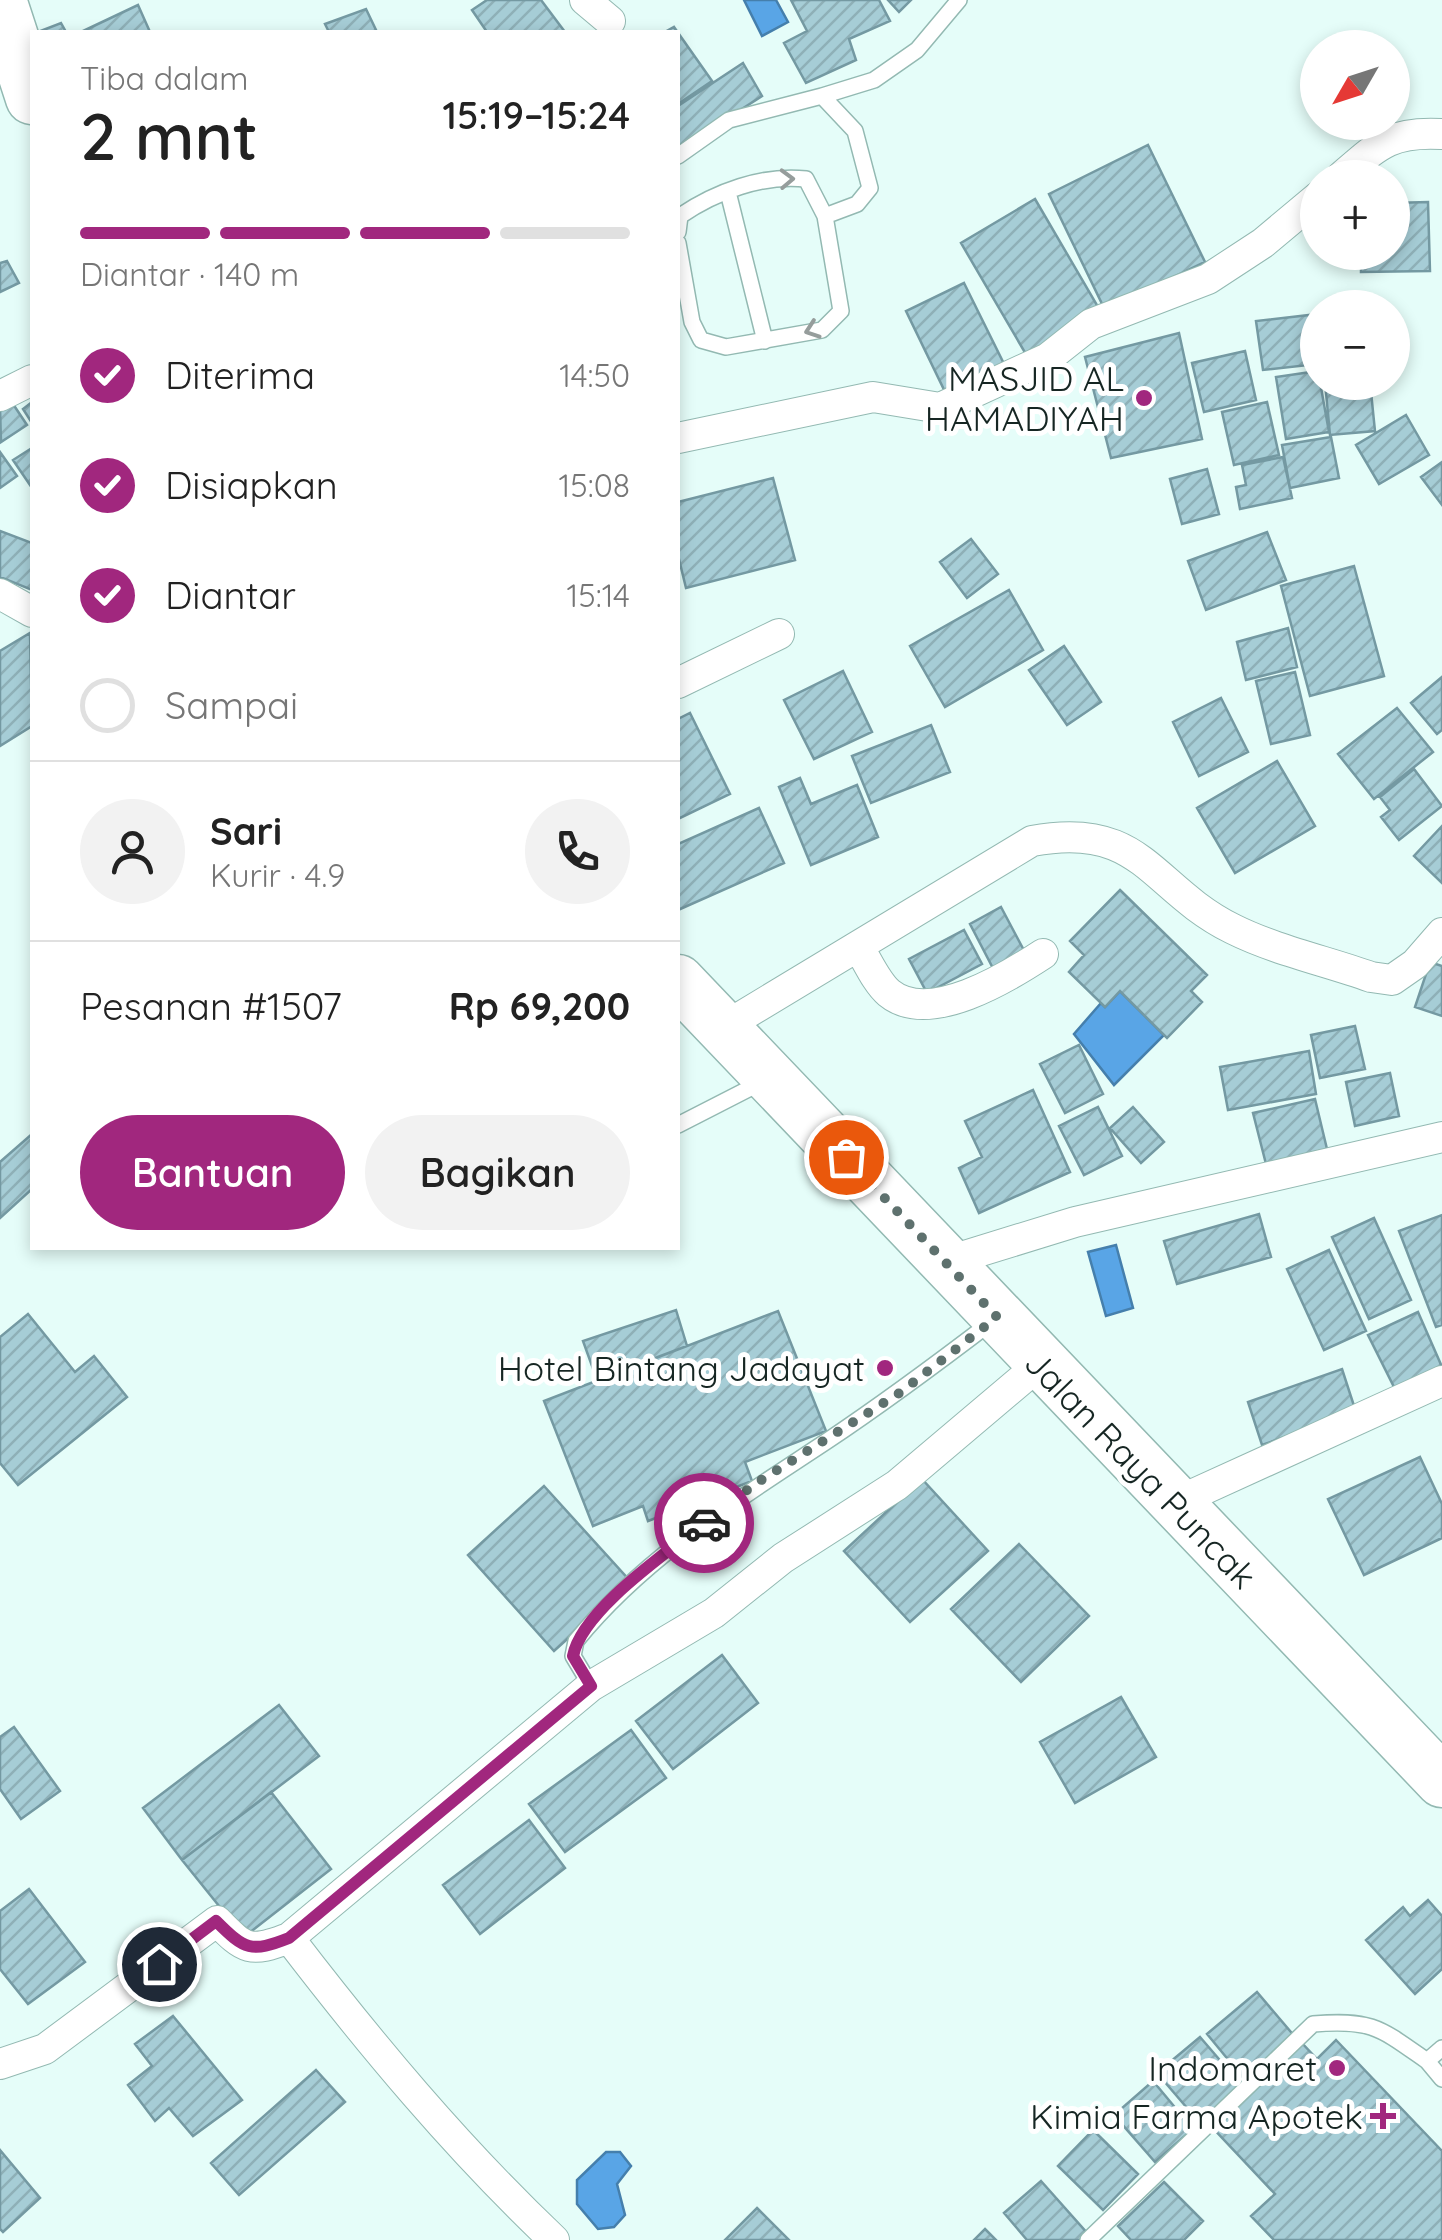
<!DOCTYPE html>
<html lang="id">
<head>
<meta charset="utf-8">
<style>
  :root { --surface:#fff; --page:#f2f2f2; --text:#222; --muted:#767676; --line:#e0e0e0; --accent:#a1277e }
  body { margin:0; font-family:Quicksand,sans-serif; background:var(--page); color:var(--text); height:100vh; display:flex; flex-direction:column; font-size:38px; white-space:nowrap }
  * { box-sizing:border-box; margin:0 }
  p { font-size:32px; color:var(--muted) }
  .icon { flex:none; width:55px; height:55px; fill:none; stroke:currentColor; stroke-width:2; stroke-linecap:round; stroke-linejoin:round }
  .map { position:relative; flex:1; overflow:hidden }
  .details { position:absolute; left:30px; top:30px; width:650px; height:1220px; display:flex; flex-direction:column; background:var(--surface); border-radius:0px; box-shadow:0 5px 15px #0003 }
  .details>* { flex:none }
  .needle { width:65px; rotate:231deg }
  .tools { position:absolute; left:1300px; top:30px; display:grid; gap:20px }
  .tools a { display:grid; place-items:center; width:110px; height:110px; border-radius:50%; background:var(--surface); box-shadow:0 5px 15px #0003; font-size:50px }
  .pin { position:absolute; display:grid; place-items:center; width:85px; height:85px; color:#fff; margin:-42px; border:5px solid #fff; border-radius:50%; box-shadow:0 2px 10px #0007 }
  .courier { position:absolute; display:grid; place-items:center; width:100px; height:100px; margin:-50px; border:8px solid #a1277e; border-radius:50%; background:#fff; color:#222; box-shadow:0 2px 12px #0007 }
  .headline em { font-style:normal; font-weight:600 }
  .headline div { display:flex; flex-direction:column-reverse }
  .headline { display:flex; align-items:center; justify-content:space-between; height:170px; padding:0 50px }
  h1 { font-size:65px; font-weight:600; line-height:75px }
  .bar { display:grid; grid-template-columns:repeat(4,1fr); gap:15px 10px; align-content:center; height:120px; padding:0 50px }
  .bar i { height:12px; border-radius:8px; background:var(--line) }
  .bar .selected { background:var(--accent) }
  .bar p { grid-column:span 4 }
  .line { display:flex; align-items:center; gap:25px; padding:0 50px; border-top:2px solid var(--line) }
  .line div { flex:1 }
  .round { display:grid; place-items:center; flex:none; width:105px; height:105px; border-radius:52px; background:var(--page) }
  ol { padding:0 50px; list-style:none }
  li { display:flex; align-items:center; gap:30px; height:110px }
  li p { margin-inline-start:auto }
  li .icon { padding:10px; border-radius:50%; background:var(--accent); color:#fff; stroke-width:4 }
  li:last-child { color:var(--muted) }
  li i { width:55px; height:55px; border:5px solid var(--line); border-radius:50% }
  .primary-button { display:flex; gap:20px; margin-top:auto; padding:20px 50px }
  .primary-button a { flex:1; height:115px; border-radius:60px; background:var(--accent); color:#fff; font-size:40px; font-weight:600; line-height:115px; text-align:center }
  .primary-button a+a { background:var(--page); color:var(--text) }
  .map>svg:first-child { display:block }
</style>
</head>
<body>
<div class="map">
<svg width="1442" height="2240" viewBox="0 0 1442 2240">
  <defs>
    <pattern id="building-hatch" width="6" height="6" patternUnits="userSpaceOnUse" patternTransform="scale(2.5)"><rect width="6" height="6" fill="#a6cdd6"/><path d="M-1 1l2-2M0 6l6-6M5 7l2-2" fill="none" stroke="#8eb0b7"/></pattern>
  </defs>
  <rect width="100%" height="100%" fill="#e5fdf9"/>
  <!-- water -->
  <path fill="#59a5e6" stroke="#457fac" stroke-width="2.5" d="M744 0H776L788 22 762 36Z
    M1120 991 1164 1035 1114 1085 1074 1034 1101 1003 1105 1007Z
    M1116 1245 1133 1308 1106 1316 1088 1252Z
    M606 2152H620L631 2166 617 2184 625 2215 614 2227 598 2229 577 2204V2180Z"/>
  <!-- building -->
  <path fill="url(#building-hatch)" stroke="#7499a2" stroke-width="2.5" d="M487 0H541L565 32H487L472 10Z
    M791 0H879L890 21 849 39 856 60 806 83 784 43 807 31Z
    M888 0H911L899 12Z
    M138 5 150 32H81Z
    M366 9 377 32H329L325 24Z
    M61 23 66 32H38Z
    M674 27 712 81 678 104V32H665Z
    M743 63 762 96 678 150V106Z
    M1148 145 1205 262 1105 310 1049 194Z
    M1035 199 1101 312 1027 356 961 243Z
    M1428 202 1430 271 1361 272V252H1392V203Z
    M7 261 19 283 0 292V263Z
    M964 283 1008 372 949 400 906 311Z
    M1318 314V364L1263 370 1256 321Z
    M1179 333 1202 439 1111 458 1085 357Z
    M1245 351 1256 400 1204 412 1192 363Z
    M1318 371 1329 432 1286 439 1276 377Z
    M1325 382H1370L1375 431 1330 435Z
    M11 401 27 425 1 442 0 408Z
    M32 402V423L23 409Z
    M1267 402 1279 455 1234 465 1222 412Z
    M1406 415 1429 455 1379 484 1356 445Z
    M1331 437 1339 478 1290 488 1282 445Z
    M32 448V488L13 460Z
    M0 452 17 476 0 488Z
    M1283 457 1292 498 1240 509 1236 487 1246 485 1242 465Z
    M1442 462V505L1421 477Z
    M1207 469 1219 514 1182 524 1170 479Z
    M773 478 795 560 686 588 678 555V502Z
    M0 531 32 543V590L0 577Z
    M1267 532 1286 580 1206 610 1188 561Z
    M971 539 998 574 967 598 940 562Z
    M1354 566 1384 676 1310 696 1281 586Z
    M1009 590 1043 650 945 707 910 646Z
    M1288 628 1297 667 1246 680 1237 642Z
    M30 633 32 726 0 746V651Z
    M1064 646 1101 702 1067 725 1029 670Z
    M843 671 872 732 814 759 784 700Z
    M1295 672 1310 735 1271 744 1256 681Z
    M1442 677V730L1437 734 1411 703Z
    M1221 698 1248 752 1199 776 1173 722Z
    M1397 708 1433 752 1374 799 1338 754Z
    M690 713 730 794 678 819V719Z
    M931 725 950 772 871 803 852 756Z
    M1277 761 1315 826 1235 873 1197 808Z
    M1414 769 1442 806 1399 840 1381 817 1390 810 1380 797Z
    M800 778 811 804 857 785 878 837 811 865 779 787Z
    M759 808 784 863 678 910V844Z
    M1442 826V883L1414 856Z
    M1120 890 1207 975 1191 991 1202 1002 1167 1038 1120 991 1105 1007 1069 972 1084 955 1070 941Z
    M1001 907 1028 958 996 974 970 924Z
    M964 930 982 964 927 993 909 959Z
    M1430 962 1442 966V1016L1415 1007Z
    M1355 1026 1365 1069 1320 1078 1311 1035Z
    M1079 1045 1103 1094 1065 1113 1040 1064Z
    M1309 1051 1316 1094 1228 1110 1220 1067Z
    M1390 1073 1399 1116 1355 1126 1346 1082Z
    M1033 1090 1070 1172 979 1213 959 1168 982 1157 965 1121Z
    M1315 1099 1327 1149 1266 1164 1253 1113Z
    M1098 1107 1122 1156 1084 1175 1059 1126Z
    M1133 1107 1164 1142 1141 1163 1110 1128Z
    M32 1134V1189L0 1218V1162Z
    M1259 1214 1271 1257 1177 1284 1164 1241Z
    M1442 1215V1325L1436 1327 1399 1231Z
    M1374 1218 1411 1300 1369 1319 1332 1237Z
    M1329 1250 1366 1331 1324 1350 1287 1269Z
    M676 1310 687 1346 597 1380 583 1341Z
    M778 1311 826 1431 745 1462 752 1481 648 1521 643 1506 593 1526 544 1401Z
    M1418 1312 1442 1367 1395 1389 1368 1335Z
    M28 1314 75 1372 94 1356 127 1397 18 1485 0 1463V1337Z
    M1342 1369 1356 1412 1262 1445 1248 1402Z
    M1420 1457 1442 1504V1538L1364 1575 1328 1499Z
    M922 1479 988 1551 910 1622 844 1551Z
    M544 1486 631 1582 554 1651 468 1555Z
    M1019 1544 1089 1616 1021 1682 951 1609Z
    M722 1655 758 1703 673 1769 636 1721Z
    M1121 1697 1156 1757 1075 1803 1040 1742Z
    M279 1705 319 1756 182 1860 143 1808Z
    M14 1727 60 1791 21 1819 0 1789V1737Z
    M631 1730 666 1778 565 1852 529 1804Z
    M271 1792 331 1869 244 1937 182 1860Z
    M529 1820 565 1868 480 1934 443 1885Z
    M29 1889 85 1962 28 2004 0 1969V1911Z
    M1428 1900 1442 1916V1969L1415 1994 1366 1940 1403 1907 1410 1916Z
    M1257 1992 1296 2038 1245 2080 1207 2034Z
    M173 2016 242 2100 193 2136 169 2108 155 2121 128 2085 152 2066 135 2044Z
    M1200 2037 1243 2087 1200 2123 1157 2073Z
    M1336 2040 1442 2151V2240H1274L1251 2216 1275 2194 1210 2125 1300 2041 1317 2059Z
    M316 2070 345 2102 239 2195 211 2163Z
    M1153 2081 1193 2129 1155 2162 1114 2115Z
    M1093 2130 1138 2174 1103 2210 1058 2166Z
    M0 2150 40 2198 3 2232 0 2229Z
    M1041 2181 1088 2234 1081 2240H1027L1004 2213Z
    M1164 2182 1203 2221 1184 2240H1131L1118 2226Z
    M757 2208 789 2240H725Z
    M985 2229 996 2240H974Z"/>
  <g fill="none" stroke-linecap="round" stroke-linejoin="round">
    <!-- service casing -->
    <g stroke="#93b9b2" stroke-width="18">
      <path id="service" d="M822 96 874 80 917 50 959 0
        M678 156 729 120 822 96 855 131 870 188 857 204 825 216
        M728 192 765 341
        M678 232 680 216C715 192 763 174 806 179L825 216 841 311 822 330 726 347 701 340 692 322 678 243
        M678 1125 764 1081
        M591 1686 573 1656 576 1641C645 1556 738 1500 827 1441 884 1403 939 1362 994 1320
        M1442 2048 1427 2061 1442 2079
        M1088 2240 1313 2024C1372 2019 1380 2028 1427 2061"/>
    </g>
    <!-- minor casing -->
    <g stroke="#93b9b2" stroke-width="32">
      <path id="minor" d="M585 0 610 21
        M1340 178C1378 145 1390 131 1442 134
        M0 396 32 380
        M678 438 873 397 940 408 1048 358 1091 324 1208 279 1263 243 1318 197
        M0 594 32 612
        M678 683 779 634
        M858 946C867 960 876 982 889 993 929 1026 1008 977 1043 954
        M724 1027 1032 841C1143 820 1150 888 1233 929 1275 950 1326 961 1371 977L1392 980 1415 964 1442 933
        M945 1262 1075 1222 1442 1137
        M1174 1503 1442 1381
        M289 1938C371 2045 456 2147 554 2240
        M0 2064 45 2049 217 1921C245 1950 250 1953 289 1938L591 1686 714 1613 783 1558 897 1485 1040 1364"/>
    </g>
    <!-- trunk casing -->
    <g stroke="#93b9b2" stroke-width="55">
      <path id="trunk" d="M0 0 32 98
        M678 981 1442 1781"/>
    </g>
    <!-- service -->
    <use href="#service" stroke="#fff" stroke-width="15"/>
    <!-- minor -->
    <use href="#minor" stroke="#fff" stroke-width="30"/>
    <!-- trunk -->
    <use href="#trunk" stroke="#fff" stroke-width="52"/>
  </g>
  <!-- one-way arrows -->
  <defs><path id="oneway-chevron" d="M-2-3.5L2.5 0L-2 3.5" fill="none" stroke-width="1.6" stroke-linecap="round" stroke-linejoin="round" transform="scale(2.5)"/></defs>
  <g stroke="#969d9c">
    <use href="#oneway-chevron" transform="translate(787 179) rotate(-2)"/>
    <use href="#oneway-chevron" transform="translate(812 330) rotate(161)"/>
  </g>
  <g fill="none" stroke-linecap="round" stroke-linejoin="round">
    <!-- done -->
    <path stroke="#5e716e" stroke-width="10" stroke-dasharray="0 18" d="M704 1523 755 1484 901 1392 997 1317 846 1157"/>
    <!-- route -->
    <path stroke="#a1277e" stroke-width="12" d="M159 1964 216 1921C245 1950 251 1953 289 1938L591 1686 573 1656C582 1610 667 1553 704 1523"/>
  </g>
  <!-- markers -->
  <g fill="#a1277e" stroke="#fff" stroke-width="4">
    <circle cx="1144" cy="398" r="10"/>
    <circle cx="885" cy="1368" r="10"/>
    <circle cx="1337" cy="2068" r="10"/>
    <path d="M1378 2101h10v10h10v10h-10v10h-10v-10h-10v-10h10z"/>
  </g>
  <g text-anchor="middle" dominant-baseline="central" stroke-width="10" stroke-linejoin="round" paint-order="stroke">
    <!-- poi labels -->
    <g font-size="35" fill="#162623" stroke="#fff" text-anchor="end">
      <text x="1124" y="378">MASJID AL<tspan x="1124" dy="40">HAMADIYAH</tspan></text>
      <text x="865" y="1368">Hotel Bintang Jadayat</text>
      <text x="1317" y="2068">Indomaret</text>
      <text x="1363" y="2116">Kimia Farma Apotek</text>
    </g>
    <!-- street labels -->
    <g font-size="35" fill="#162623" stroke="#fff">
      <text transform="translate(1141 1469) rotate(46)">Jalan Raya Puncak</text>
    </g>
  </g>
</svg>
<div class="tools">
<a><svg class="needle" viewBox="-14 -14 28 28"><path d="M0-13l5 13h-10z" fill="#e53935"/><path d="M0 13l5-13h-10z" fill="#767676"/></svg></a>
<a>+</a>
<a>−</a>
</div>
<div class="pin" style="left:846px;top:1157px;background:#ea580c"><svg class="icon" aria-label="bag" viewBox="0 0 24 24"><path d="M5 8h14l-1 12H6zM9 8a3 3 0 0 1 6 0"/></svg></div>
<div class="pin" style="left:159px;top:1964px;background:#1f2937"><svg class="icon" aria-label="home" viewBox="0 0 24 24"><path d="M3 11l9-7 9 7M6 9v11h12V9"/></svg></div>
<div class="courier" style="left:704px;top:1523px"><svg class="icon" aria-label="car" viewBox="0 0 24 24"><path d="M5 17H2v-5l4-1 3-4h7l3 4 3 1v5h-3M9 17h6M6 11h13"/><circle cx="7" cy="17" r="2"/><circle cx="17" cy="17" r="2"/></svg></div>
<section class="details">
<div class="headline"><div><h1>2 mnt</h1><p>Tiba dalam</p></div><em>15:19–15:24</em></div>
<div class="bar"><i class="selected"></i><i class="selected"></i><i class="selected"></i><i></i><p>Diantar · 140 m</p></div>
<ol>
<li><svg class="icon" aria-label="check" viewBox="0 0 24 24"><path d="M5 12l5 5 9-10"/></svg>Diterima<p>14:50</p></li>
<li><svg class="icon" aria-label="check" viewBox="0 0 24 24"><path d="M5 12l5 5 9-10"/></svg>Disiapkan<p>15:08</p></li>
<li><svg class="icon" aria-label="check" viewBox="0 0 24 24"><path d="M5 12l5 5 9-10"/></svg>Diantar<p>15:14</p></li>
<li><i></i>Sampai</li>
</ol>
<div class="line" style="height:180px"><a class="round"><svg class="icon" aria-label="person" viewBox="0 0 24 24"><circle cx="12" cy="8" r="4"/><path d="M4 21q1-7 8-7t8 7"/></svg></a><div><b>Sari</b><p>Kurir · 4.9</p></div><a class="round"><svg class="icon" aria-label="phone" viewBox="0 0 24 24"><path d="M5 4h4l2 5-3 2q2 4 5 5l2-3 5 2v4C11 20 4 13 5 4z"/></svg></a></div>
<div class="line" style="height:130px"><div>Pesanan #1507</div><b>Rp 69,200</b></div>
<div class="primary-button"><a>Bantuan</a><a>Bagikan</a></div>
</section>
</div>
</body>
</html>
